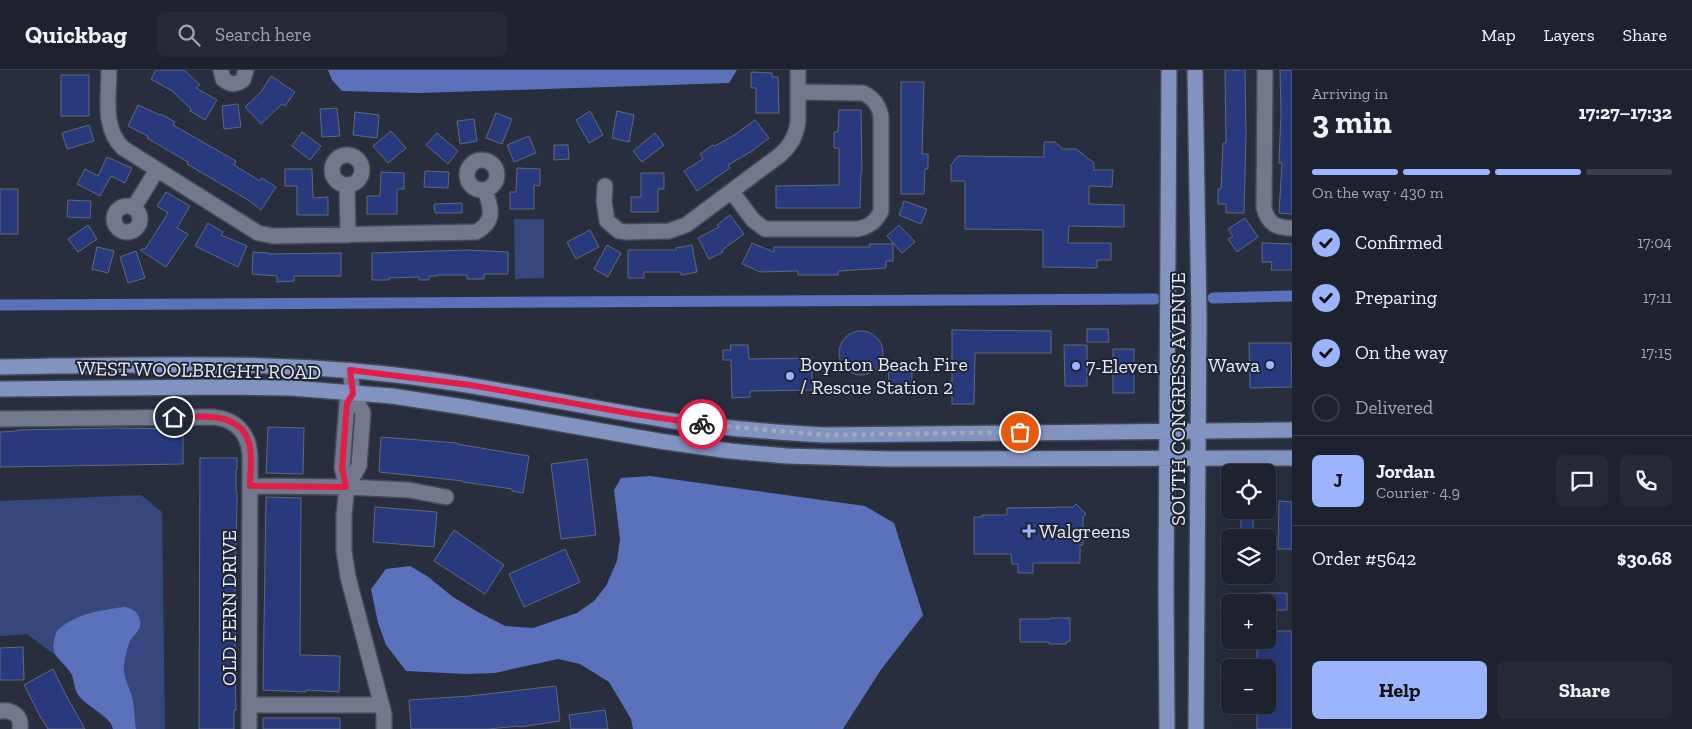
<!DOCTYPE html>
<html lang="en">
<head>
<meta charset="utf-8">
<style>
  :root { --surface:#1e222e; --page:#262a36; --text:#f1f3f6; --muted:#a1a4aa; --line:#3c3f4a; --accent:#9cb4fd }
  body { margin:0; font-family:"Zilla Slab",serif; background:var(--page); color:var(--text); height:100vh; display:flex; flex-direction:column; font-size:19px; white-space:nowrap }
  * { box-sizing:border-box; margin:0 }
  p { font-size:16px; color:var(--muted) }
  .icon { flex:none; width:28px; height:28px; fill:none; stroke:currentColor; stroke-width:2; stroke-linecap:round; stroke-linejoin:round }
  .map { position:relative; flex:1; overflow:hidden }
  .side { display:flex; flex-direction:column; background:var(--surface); width:400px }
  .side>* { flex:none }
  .tools { position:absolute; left:1221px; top:394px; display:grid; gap:10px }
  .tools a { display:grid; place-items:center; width:55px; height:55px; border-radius:8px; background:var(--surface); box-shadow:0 5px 20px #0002,0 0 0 1px var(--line); font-size:25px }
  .pin { position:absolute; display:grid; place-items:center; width:42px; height:42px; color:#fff; margin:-21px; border:2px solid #fff; border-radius:50%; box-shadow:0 1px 5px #0007 }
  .courier { position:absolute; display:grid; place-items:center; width:50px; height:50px; margin:-25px; border:4px solid #e11d48; border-radius:50%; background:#fff; color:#222; box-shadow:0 1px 6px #0007 }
  .overview em { font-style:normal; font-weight:700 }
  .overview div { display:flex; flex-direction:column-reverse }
  .overview { display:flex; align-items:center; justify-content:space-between; height:85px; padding:0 20px }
  h1 { font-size:32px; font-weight:700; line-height:38px }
  .bar { display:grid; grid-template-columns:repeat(4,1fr); gap:8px 5px; align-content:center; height:60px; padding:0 20px }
  .bar i { height:6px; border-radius:4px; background:var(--line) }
  .bar .on { background:var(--accent) }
  .bar p { grid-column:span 4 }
  .line { display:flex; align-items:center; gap:12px; padding:0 20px; border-top:1px solid var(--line) }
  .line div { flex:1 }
  .round { display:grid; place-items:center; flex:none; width:52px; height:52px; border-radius:8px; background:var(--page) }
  ol { padding:0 20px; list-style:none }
  li { display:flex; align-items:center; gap:15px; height:55px }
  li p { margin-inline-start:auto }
  li .icon { padding:5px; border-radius:50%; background:var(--accent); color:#111; stroke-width:4 }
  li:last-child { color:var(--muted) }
  li i { width:28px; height:28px; border:2px solid var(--line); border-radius:50% }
  .primary-button { display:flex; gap:10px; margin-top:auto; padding:10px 20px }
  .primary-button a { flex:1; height:58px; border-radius:8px; background:var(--accent); color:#111; font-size:20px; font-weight:700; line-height:58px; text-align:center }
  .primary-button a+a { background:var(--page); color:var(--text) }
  header { display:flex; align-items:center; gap:30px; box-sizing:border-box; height:70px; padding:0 25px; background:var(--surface); border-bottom:1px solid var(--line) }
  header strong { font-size:24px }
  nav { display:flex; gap:28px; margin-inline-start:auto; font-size:18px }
  .search { width:350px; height:45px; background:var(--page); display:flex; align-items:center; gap:12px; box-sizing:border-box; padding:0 18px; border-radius:8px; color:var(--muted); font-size:19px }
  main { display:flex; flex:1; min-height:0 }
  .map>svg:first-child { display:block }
</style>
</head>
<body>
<header>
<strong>Quickbag</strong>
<div class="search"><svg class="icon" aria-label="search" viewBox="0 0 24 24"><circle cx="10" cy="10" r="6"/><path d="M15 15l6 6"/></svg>Search here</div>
<nav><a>Map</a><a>Layers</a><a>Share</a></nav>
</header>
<main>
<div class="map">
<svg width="1292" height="659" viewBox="0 0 1292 659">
  <rect width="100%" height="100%" fill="#282e3e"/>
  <!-- green -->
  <path fill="#37477d" d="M514 149H544V208L515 209Z
    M141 425 162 442 165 659H113L111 653 80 628 74 616 72 605 55 585 27 564 0 566V431Z"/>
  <!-- water -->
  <path fill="#5b71bb" d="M328 0H737L729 13 419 23 342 21 332 10Z
    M650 406 865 436 894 453 923 545 880 601 843 659H633L631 649 609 612 580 594 558 589 495 603 466 604 406 601 386 575 378 553 371 519 386 499 410 496 427 506 453 527 478 542 505 556 533 558 577 543 594 531 606 516 617 491 620 469 614 420 621 408Z
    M124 537C132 538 139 542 140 551 142 560 134 564 130 571 127 578 125 587 124 594 122 608 131 618 133 632 135 641 134 650 136 659H113C111 646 88 637 80 627 74 621 75 613 72 605 63 587 46 589 57 561 74 544 101 540 124 537Z"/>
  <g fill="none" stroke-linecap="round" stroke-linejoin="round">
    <!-- canal -->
    <path stroke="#5b71bb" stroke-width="11" d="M1213 228 1292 226
      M0 235 1155 229"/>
  </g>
  <!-- building -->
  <path fill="#28397d" stroke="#62697c" d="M156 0H184L200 15 196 18 217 30 205 50 190 41 191 39 172 21 151 9Z
    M1225 0H1245L1246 65 1244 143H1226V134H1218V119H1221L1223 73H1226Z
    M1280 0H1292V144L1279 143 1282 93H1279L1281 44Z
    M751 2 772 3V7H778L779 43H756V18H751Z
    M61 5H89V46H61Z
    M271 6 295 22 285 36 282 34 261 54 245 37 261 22Z
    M901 12H924L922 84H928V99H925L924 124H901Z
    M238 34 241 57 224 59 222 36Z
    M138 35 160 45 161 44 175 52 173 55 236 91 234 95 260 111 262 108 276 117 261 140 248 130 187 94 188 92 147 68 148 66 128 56Z
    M337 38 340 66 322 67 320 39Z
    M839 40H861L862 102H861L860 138H776V116L839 115V78H834V62H838Z
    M590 41 603 65 589 73 576 50Z
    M617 41 634 45 629 72 612 68Z
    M355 42 379 45 377 68 353 65Z
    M496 43 512 49 502 74 486 68Z
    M474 49 477 71 460 74 457 51Z
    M755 50 769 68 752 81 728 95 730 98 697 121 684 101 703 89 700 84 713 75 715 76 736 64Z
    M89 55 94 71 67 79 62 63Z
    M391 61 406 78 388 93 373 76Z
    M302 62 321 76 310 90 292 76Z
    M437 63 458 81 448 94 426 75Z
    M655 63 664 75 642 92 633 81Z
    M529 66 536 83 514 92 507 75Z
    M1044 72H1055L1063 79H1076L1094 93V100H1113L1112 117 1089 116V134L1124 135V157L1069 156 1068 173H1111V190H1097V198L1043 197V160L965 159V111H951V95L958 86 1044 87Z
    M554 75H568L569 89 554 90Z
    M107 87 132 98 125 113 111 106 100 126 77 114 85 99 98 106Z
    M517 98 540 99V116L534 115V139H510V122H516Z
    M285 99H312L313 128 328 127V145H297V116H285Z
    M425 101 449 102 448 118 424 117Z
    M381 102 404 103V119H397V144H367V126H380Z
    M641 103H664V119H658V142H631V127H641Z
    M0 119H18V164H0Z
    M166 122 190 136 177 158 188 164 166 197 140 180 146 178 168 143 157 136Z
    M68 130 91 131 90 148 67 147Z
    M904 131 927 139 921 154 899 145Z
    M462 133V143H435L434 134Z
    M730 145 744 164 722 180 723 182 709 189 698 168 719 157 717 155Z
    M1245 148 1258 167 1237 182 1228 169 1233 166 1228 159Z
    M208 153 223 162 221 165 247 176 238 197 195 176Z
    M88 155 97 169 78 182 68 169Z
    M899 155 915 172 902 183 887 166Z
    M590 160 599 177 576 189 567 172Z
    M752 173 774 182V177H870L869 174H893V191H886V198L838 201V205H798V201L760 202 742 194Z
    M1262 173 1292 174V200H1271L1272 192H1262Z
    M607 175 621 183 608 207 594 199Z
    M692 175 697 202 681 205V202H644V208H628V180H676V178Z
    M97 177 114 181 108 203 92 199Z
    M467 180 508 182V204H484V209H467V205H437V206H429V210H419V207L389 208V210H372V183Z
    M136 181 145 208 128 213 120 187Z
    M253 182 269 183V184L341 183V206H294V211L277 212V206L252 204Z
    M1087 259H1108L1109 272H1087Z
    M952 260 1051 261V283H975L974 334H952Z
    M839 283a22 22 0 1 1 44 0a22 22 0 1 1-44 0Z
    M1249 273H1291L1292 317 1250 318Z
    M730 275H748L749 289 812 288V320L750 321V327L732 328 731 290H723V280H731Z
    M1064 275H1087V316H1065Z
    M1113 279H1134V323H1113Z
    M888 294H912V318H889Z
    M268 357 304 358 303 404 266 403Z
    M114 358 183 359V394L0 397V362L17 361V360Z
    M381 367 457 373V374L529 386 523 423 512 421V419L463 412V411L379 402Z
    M200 388H237V400H236V422H237V430L235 523H237L235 571V593H237L236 604H235L236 640H234V659H199Z
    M587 389 596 465 561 469 551 394Z
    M266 427 301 428 300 585 340 586 339 622 306 620V622L263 620Z
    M1279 431 1292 432V479H1278Z
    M1076 434 1086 444 1083 447V475H1080V493H1033V503H1018V494H1012L1011 484H974V447H982V445H1007V438L1073 437Z
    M375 437 437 442 434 477 373 472Z
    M1241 440H1253V468H1241Z
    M454 460 504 495 485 524 434 491Z
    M565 479 580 512 524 537 509 504Z
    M1260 523H1287V540H1268V532H1260Z
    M1050 548H1070V571L1066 572V574H1049V572H1020V549H1050Z
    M1268 561H1292V659H1257V635H1268V598H1257V578H1260V570H1268Z
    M23 577 24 610H0V578Z
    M53 599 67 627 85 659H48L41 648 24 615Z
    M556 616 560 651 519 657V656L488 659H411L409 630 470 626Z
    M605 640 608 659H571L569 645Z
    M263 648H340V659H263Z"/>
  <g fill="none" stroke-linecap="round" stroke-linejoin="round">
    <!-- minor casing -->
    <g stroke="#444957" stroke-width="18">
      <path id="minor" d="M109 0C109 27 102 58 123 78L258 163 274 166 476 162C496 151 491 138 485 120
        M221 0 223 9C230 15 236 15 243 10L246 0
        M1265 0 1264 138C1268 154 1277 158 1292 158
        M332 100a15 15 0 1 1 30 0a15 15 0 1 1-30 0Z
        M467 105a15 15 0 1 1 30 0a15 15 0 1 1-30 0Z
        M347 115 348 165
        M605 116 604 131 607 151 619 161 627 162 669 161 686 155 780 85C791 75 796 66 798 51V0
        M732 122 753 150 765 159H857C869 157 876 152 881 141V47C879 35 874 28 863 23L798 22
        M114 149a13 13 0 1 1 26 0a13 13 0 1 1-26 0Z
        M134 137 157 100
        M353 324 347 333 342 398 347 417 344 445V481L348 507 384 644V659
        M0 349 213 347C235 349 248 362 250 384L249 659
        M250 416 347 417 409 420 446 427
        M347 417 359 396 363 343 353 324 350 300
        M249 635H382
        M0 641C13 639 22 646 20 659"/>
    </g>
    <!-- major casing -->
    <g stroke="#444957" stroke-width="18">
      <path id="major" d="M1195 0 1199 247 1196 659
        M0 297C132 295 264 290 395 305 486 315 576 336 666 350 718 358 771 362 824 365L1292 360
        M0 319 227 317 291 318 392 326 464 337 659 371 730 381 787 386 890 389 1292 388
        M1167 659 1166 519 1169 0"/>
    </g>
    <!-- minor -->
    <use href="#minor" stroke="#72798d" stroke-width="15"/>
    <!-- major -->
    <use href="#major" stroke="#8292c1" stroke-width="15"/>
  </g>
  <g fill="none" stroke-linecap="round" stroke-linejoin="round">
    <!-- done -->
    <path stroke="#a4a9b6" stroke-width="5" stroke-dasharray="0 9" d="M702 354 824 365 1020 362"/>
    <!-- route -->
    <path stroke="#e11d48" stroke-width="6" d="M174 347C202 347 243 340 250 377 252 390 250 404 250 416L346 417 342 398 347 333 353 324 350 300 470 315 634 344 702 354"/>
  </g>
  <!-- markers -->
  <g fill="#9cb4fd" stroke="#1f2434" stroke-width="2">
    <circle cx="1270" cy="295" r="5"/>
    <circle cx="1076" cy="296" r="5"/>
    <circle cx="790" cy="306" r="5"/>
    <path d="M1026.5 453.5h5v5h5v5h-5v5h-5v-5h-5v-5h5z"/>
  </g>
  <g text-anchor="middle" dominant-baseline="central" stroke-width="4" stroke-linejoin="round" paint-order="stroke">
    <!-- poi labels -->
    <g font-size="20" fill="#e7ebf6" stroke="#1f2434" text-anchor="start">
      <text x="800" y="294">Boynton Beach Fire<tspan x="800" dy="23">/ Rescue Station 2</tspan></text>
      <text x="1260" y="295" text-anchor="end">Wawa</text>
      <text x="1086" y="296">7-Eleven</text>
      <text x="1039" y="461">Walgreens</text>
    </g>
    <!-- street labels -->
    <g font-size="20" fill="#e7ebf6" stroke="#1f2434">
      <text transform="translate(199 300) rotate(1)">WEST WOOLBRIGHT ROAD</text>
      <text transform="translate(1178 329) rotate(-90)">SOUTH CONGRESS AVENUE</text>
      <text transform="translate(229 538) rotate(-90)">OLD FERN DRIVE</text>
    </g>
  </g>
</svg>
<div class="tools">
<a><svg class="icon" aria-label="locate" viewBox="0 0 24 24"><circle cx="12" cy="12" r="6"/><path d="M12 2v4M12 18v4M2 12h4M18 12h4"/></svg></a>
<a><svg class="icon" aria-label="layers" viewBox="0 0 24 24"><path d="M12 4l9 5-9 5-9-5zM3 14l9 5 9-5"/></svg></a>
<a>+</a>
<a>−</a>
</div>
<div class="pin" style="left:1020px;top:362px;background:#ea580c"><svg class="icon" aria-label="bag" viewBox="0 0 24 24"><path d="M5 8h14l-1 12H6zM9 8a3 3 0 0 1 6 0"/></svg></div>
<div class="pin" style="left:174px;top:347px;background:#1f2937"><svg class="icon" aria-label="home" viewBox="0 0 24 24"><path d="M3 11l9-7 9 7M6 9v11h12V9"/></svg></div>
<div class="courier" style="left:702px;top:354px"><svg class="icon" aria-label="bike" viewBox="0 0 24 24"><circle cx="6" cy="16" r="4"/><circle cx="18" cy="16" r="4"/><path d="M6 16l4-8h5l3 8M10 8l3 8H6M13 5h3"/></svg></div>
</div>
<section class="side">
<div class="overview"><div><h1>3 min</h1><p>Arriving in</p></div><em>17:27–17:32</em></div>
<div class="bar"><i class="on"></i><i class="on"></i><i class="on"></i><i></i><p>On the way · 430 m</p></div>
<ol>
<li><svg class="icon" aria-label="check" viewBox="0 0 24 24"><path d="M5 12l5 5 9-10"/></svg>Confirmed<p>17:04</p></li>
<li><svg class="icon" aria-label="check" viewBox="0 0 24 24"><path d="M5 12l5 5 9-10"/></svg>Preparing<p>17:11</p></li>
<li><svg class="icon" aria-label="check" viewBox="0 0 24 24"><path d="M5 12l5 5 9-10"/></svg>On the way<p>17:15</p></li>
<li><i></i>Delivered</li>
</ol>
<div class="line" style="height:90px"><b class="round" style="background:var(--accent);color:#111">J</b><div><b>Jordan</b><p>Courier · 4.9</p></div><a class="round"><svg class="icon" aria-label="chat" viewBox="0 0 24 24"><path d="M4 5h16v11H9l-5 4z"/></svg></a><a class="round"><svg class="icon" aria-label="phone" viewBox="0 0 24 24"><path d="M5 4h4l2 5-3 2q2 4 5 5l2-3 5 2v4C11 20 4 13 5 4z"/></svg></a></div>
<div class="line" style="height:65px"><div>Order #5642</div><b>$30.68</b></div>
<div class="primary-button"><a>Help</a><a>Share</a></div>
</section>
</main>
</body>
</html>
